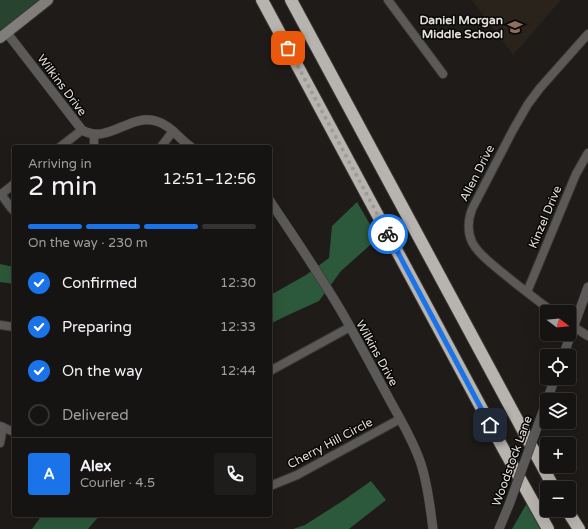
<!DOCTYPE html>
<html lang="en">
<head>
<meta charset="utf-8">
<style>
  :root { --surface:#161412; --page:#1f1d1b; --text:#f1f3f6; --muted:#9e9e9f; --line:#353332; --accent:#1a73e8 }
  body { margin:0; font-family:"Varela Round",sans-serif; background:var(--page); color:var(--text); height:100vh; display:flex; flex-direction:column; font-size:15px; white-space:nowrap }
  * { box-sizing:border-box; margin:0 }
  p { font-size:13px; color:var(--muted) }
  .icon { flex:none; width:22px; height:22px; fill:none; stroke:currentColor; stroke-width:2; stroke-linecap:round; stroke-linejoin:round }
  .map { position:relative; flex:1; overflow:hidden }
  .drawer { position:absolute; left:12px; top:145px; width:260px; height:372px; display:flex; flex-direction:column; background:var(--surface); border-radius:4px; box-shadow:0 4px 16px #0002,0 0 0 1px var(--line) }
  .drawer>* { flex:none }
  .needle { width:26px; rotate:106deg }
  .fabs { position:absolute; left:540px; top:305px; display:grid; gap:8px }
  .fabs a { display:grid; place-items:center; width:36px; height:36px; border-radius:4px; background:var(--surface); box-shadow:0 4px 16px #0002,0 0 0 1px var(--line); font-size:20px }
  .pin { position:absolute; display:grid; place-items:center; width:34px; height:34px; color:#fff; margin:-17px; border-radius:8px; box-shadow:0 2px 6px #0006 }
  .courier { position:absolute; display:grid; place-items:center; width:40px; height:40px; margin:-20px; border:3px solid #1a73e8; border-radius:50%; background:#fff; color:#222; box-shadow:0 1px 5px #0007 }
  .summary em { font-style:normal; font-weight:600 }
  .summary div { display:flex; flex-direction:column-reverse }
  .summary { display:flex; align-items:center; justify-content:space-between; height:68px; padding:0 16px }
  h1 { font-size:26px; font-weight:600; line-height:30px }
  .bar { display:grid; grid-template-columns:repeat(4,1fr); gap:6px 4px; align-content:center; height:48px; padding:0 16px }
  .bar i { height:5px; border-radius:3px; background:var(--line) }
  .bar .on { background:var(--accent) }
  .bar p { grid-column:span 4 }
  .line { display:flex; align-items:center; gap:10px; padding:0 16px; border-top:1px solid var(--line) }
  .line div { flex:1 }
  .round { display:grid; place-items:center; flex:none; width:42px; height:42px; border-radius:4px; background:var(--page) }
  ol { padding:0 16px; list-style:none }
  li { display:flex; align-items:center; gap:12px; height:44px }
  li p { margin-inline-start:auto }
  li .icon { padding:4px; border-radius:50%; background:var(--accent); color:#fff; stroke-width:4 }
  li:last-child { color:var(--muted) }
  li i { width:22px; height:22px; border:2px solid var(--line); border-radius:50% }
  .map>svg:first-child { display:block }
</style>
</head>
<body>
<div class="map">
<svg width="588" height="529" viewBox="0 0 588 529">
  <rect width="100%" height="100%" fill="#1e1b18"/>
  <!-- built -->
  <path fill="#2a231c" d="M472 0H561L513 55Z"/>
  <!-- green -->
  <path fill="#294331" d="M0 0H48L0 38Z"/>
  <!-- forest -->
  <path fill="#2c583b" d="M357 202 378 238 341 271 319 301 286 316 270 324V294L274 293 306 275 329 258 332 226Z
    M0 264 14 267V284L0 282Z
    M371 481 386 500 349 529H293L305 525 344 500Z
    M527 503 541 529H512Z
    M42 515H100L88 529H32Z"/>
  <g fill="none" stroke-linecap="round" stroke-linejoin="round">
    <!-- minor casing -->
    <g stroke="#393633" stroke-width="10">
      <path id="minor" d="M388 0 443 74
        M60 147 82 130
        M94 147V134
        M161 147 173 131
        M1 194 11 208 14 211
        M0 195 14 184
        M527 292 576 174 588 153
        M553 312C533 297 512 281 493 265 485 258 477 252 472 242 467 231 468 220 472 209L513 130 528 104 540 88 588 34
        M569 324 588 336
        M0 325 14 327
        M270 371 350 327
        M0 426 14 432
        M0 443 3 427
        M270 486 297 475 400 419"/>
    </g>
    <!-- tertiary casing -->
    <g stroke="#393633" stroke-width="10">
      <path id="tertiary" d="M7 33 82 130C108 145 130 113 156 121 171 125 179 139 191 147
        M270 201C295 239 321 276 344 316 358 341 372 367 386 393 398 416 413 439 421 464 428 485 430 507 433 529
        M563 356 588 287
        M542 414 555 378
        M499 529 509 505"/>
    </g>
    <!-- secondary casing -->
    <g stroke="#393633" stroke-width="12">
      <path id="secondary" d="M0 38 48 0"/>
    </g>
    <!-- motorway casing -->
    <g stroke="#393633" stroke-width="14">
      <path id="motorway" d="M262 0 504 450 548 529
        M291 0 554 488
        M567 510 579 529"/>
    </g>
    <!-- minor -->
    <use href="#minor" stroke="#5c5a59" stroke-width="8"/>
    <!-- tertiary -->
    <use href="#tertiary" stroke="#5c5a59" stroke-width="9"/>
    <!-- secondary -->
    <use href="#secondary" stroke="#807e7b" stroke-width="10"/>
    <!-- motorway -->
    <use href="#motorway" stroke="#b7b3af" stroke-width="12"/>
    <!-- tertiary-bridge casing -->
    <g stroke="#393633" stroke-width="10" stroke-linecap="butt">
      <path id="tertiary-bridge" d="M509 505 542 414"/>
    </g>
    <!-- tertiary-bridge -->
    <use href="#tertiary-bridge" stroke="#5c5a59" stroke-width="9"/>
  </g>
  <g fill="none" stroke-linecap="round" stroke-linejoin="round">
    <!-- done -->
    <path stroke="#9d9a97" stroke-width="4" stroke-dasharray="0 7.2" d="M288 48 388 234"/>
    <!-- route -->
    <path stroke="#1a73e8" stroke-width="5" d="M388 234 490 425"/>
  </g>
  <!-- icons -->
  <defs>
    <g id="school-bare" transform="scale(1.2)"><path d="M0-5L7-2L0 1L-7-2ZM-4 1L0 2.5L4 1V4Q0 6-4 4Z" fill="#8d6e63" stroke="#070605" stroke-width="2.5" paint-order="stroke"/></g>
  </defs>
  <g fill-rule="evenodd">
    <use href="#school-bare" x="515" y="27"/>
  </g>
  <g text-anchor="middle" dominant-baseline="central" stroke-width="3" stroke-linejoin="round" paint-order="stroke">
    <!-- poi labels -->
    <g font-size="12" font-weight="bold" fill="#e1dfdc" stroke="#070605" text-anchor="end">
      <text x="503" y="20">Daniel Morgan<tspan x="503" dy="14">Middle School</tspan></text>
    </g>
    <!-- street labels -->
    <g font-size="12" fill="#e1dfdc" stroke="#070605">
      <text transform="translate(62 85) rotate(53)">Wilkins Drive</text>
      <text transform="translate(477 173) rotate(-63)">Allen Drive</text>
      <text transform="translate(545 217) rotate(-67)">Kinzel Drive</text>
      <text transform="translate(377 353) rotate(61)">Wilkins Drive</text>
      <text transform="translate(330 443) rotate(-28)">Cherry Hill Circle</text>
      <text transform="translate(512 461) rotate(-70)">Woodstock Lane</text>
    </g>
  </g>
</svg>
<div class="fabs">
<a><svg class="needle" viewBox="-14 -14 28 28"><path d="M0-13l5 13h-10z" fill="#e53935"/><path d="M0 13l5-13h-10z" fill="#9e9e9f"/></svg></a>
<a><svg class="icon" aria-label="locate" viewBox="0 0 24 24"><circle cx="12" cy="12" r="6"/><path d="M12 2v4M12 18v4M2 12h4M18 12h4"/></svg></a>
<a><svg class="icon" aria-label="layers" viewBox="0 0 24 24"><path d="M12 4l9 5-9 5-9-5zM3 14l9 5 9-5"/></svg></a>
<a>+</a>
<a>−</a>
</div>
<div class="pin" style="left:288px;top:48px;background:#ea580c"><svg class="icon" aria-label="bag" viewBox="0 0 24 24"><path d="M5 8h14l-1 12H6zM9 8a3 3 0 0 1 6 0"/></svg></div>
<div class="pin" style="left:490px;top:425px;background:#1f2937"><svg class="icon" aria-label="home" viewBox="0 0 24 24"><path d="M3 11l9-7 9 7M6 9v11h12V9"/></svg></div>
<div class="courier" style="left:388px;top:234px"><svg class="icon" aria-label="bike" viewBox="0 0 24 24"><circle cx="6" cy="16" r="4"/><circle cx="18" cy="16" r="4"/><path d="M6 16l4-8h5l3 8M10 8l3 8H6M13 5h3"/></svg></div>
<section class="drawer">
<div class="summary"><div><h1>2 min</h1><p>Arriving in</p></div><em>12:51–12:56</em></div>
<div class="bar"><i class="on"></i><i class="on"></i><i class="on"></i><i></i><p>On the way · 230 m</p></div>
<ol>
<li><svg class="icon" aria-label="check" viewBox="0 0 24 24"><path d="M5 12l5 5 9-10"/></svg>Confirmed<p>12:30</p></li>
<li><svg class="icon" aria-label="check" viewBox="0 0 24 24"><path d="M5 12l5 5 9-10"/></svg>Preparing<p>12:33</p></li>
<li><svg class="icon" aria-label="check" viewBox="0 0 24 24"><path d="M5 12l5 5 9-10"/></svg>On the way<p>12:44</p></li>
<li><i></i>Delivered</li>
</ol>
<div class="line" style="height:72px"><b class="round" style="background:var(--accent);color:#fff">A</b><div><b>Alex</b><p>Courier · 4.5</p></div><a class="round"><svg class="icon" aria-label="phone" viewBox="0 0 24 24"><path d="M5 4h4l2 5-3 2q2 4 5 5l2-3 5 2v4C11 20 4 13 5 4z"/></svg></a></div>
</section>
</div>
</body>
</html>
